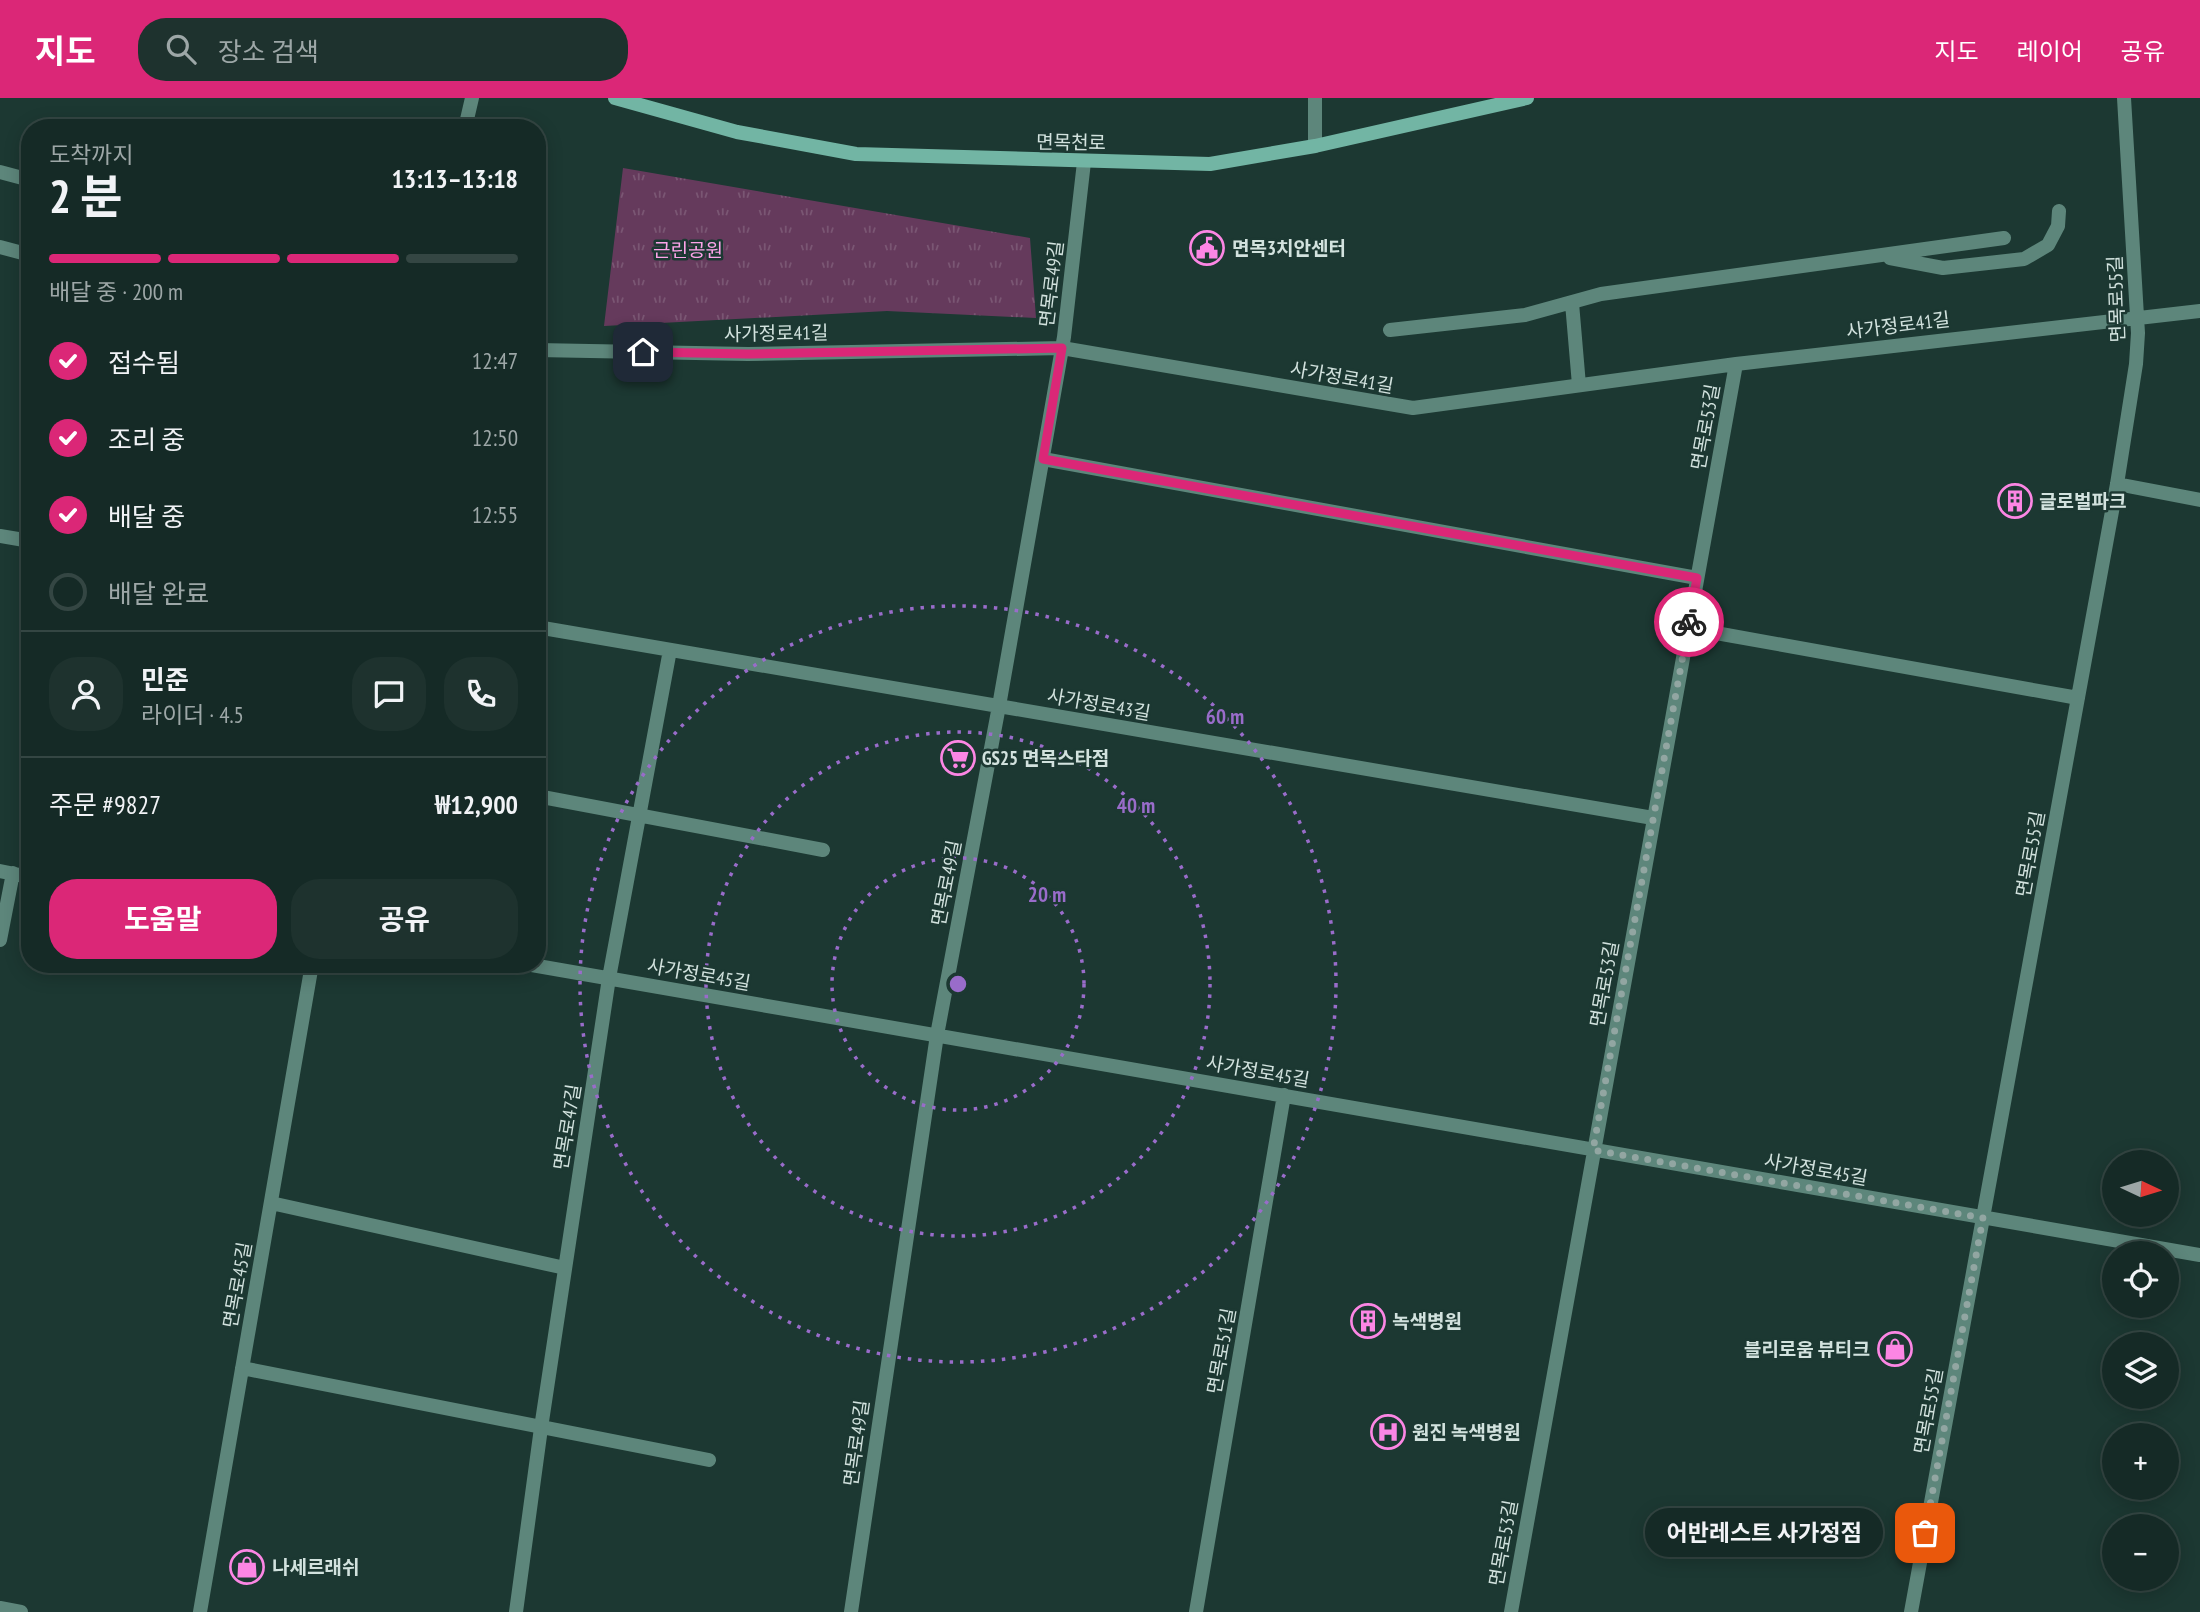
<!DOCTYPE html>
<html lang="ko">
<head>
<meta charset="utf-8">
<style>
  :root { --surface:#152a26; --page:#1e322e; --text:#f1f3f6; --muted:#9da7a7; --line:#344643; --accent:#db2777 }
  body { margin:0; font-family:"PT Sans Narrow","Noto Sans KR",sans-serif; background:var(--page); color:var(--text); height:100vh; display:flex; flex-direction:column; font-size:26px; white-space:nowrap }
  * { box-sizing:border-box; margin:0 }
  p { font-size:23px; color:var(--muted) }
  .icon { flex:none; width:38px; height:38px; fill:none; stroke:currentColor; stroke-width:2; stroke-linecap:round; stroke-linejoin:round }
  .map { position:relative; flex:1; overflow:hidden }
  .drawer { position:absolute; left:21px; top:21px; width:525px; height:854px; display:flex; flex-direction:column; background:var(--surface); border-radius:28px; box-shadow:0 4px 18px #0003,0 0 0 2px var(--line) }
  .drawer>* { flex:none }
  .needle { width:46px; rotate:94deg }
  .fabs { position:absolute; left:2102px; top:1052px; display:grid; gap:14px }
  .fabs a { display:grid; place-items:center; width:77px; height:77px; border-radius:50%; background:var(--surface); box-shadow:0 4px 18px #0003,0 0 0 2px var(--line); font-size:35px }
  .pin { position:absolute; display:grid; place-items:center; width:60px; height:60px; color:#fff; margin:-30px; border-radius:14px; box-shadow:0 4px 10px #0006 }
  .courier { position:absolute; display:grid; place-items:center; width:70px; height:70px; margin:-35px; border:5px solid #db2777; border-radius:50%; background:#fff; color:#222; box-shadow:0 2px 9px #0007 }
  .bubble { position:absolute; height:49px; border-radius:24px; background:var(--surface); box-shadow:0 4px 18px #0003,0 0 0 2px var(--line); font-size:23px; font-weight:700; line-height:49px; text-align:center }
  .summary em { font-style:normal; font-weight:700 }
  .summary div { display:flex; flex-direction:column-reverse }
  .summary { display:flex; align-items:center; justify-content:space-between; height:119px; padding:0 28px }
  h1 { font-size:46px; font-weight:700; line-height:52px }
  .bar { display:grid; grid-template-columns:repeat(4,1fr); gap:10px 7px; align-content:center; height:84px; padding:0 28px }
  .bar i { height:9px; border-radius:5px; background:var(--line) }
  .bar .selected { background:var(--accent) }
  .bar p { grid-column:span 4 }
  .line { display:flex; align-items:center; gap:18px; padding:0 28px; border-top:2px solid var(--line) }
  .line div { flex:1 }
  .round { display:grid; place-items:center; flex:none; width:74px; height:74px; border-radius:28px; background:var(--page) }
  ol { padding:0 28px; list-style:none }
  li { display:flex; align-items:center; gap:21px; height:77px }
  li p { margin-inline-start:auto }
  li .icon { padding:7px; border-radius:50%; background:var(--accent); color:#fff; stroke-width:4 }
  li:last-child { color:var(--muted) }
  li i { width:38px; height:38px; border:4px solid var(--line); border-radius:50% }
  .button { display:flex; gap:14px; margin-top:auto; padding:14px 28px }
  .button a { flex:1; height:80px; border-radius:28px; background:var(--accent); color:#fff; font-size:28px; font-weight:700; line-height:80px; text-align:center }
  .button a+a { background:var(--page); color:var(--text) }
  header { display:flex; align-items:center; gap:42px; box-sizing:border-box; height:98px; padding:0 35px; background:var(--accent); color:#fff }
  header strong { font-size:33px }
  nav { display:flex; gap:38px; margin-inline-start:auto; font-size:24px }
  .search { width:490px; height:63px; background:var(--page); display:flex; align-items:center; gap:18px; box-sizing:border-box; padding:0 24px; border-radius:28px; color:var(--muted); font-size:26px }
  .map>svg:first-child { display:block }
</style>
</head>
<body>
<header>
<strong>지도</strong>
<div class="search"><svg class="icon" aria-label="search" viewBox="0 0 24 24"><circle cx="10" cy="10" r="6"/><path d="M15 15l6 6"/></svg>장소 검색</div>
<nav><a>지도</a><a>레이어</a><a>공유</a></nav>
</header>
<div class="map">
<svg width="2200" height="1514" viewBox="0 0 2200 1514">
  <defs>
    <pattern id="grass-tufts" width="24" height="20" patternUnits="userSpaceOnUse" patternTransform="scale(1.75)"><rect width="24" height="20" fill="#653a5c"/><path d="M3 7l-1-3M5 7V3M7 7l1-3M15 17l-1-3M17 17v-4M19 17l1-3" fill="none" stroke="#7a5673"/></pattern>
  </defs>
  <rect width="100%" height="100%" fill="#1c3832"/>
  <!-- grass -->
  <path fill="url(#grass-tufts)" d="M623 70 1030 140 1036 220 887 213 604 228Z"/>
  <g fill="none" stroke-linecap="round" stroke-linejoin="round">
    <!-- lane -->
    <path stroke="#5d867b" stroke-width="14" d="M0 74 30 82
      M1890 160 1943 170 2024 161 2048 147 2058 128 2059 113
      M1572 205 1579 287
      M1390 232 1525 217 1601 196 2004 140"/>
    <!-- street -->
    <path stroke="#5d867b" stroke-width="14" d="M1315 0V48
      M465 30 472 0
      M0 149 30 157
      M537 252 748 256 1062 250 1413 310 1736 266 2200 213
      M1043 361 1697 480
      M2117 386 2200 402
      M0 438 30 443
      M537 529 1653 720
      M1688 530 2078 600
      M537 698 823 752
      M0 773 30 779
      M0 842 13 775
      M526 866 2200 1157
      M271 1105 565 1170
      M242 1270 709 1362
      M0 1510 21 1514
      M200 1514 312 866
      M516 1514 541 1330 609 880 670 552
      M851 1514 937 937 999 608 1064 239 1084 64
      M1196 1514 1284 997
      M1511 1514 1736 266
      M1911 1514 2117 386 2136 266 2138 235 2124 0"/>
    <!-- secondary -->
    <path stroke="#72b5a4" stroke-width="14" d="M615 0 737 34 856 56 1210 66 1315 48 1527 0"/>
  </g>
  <g fill="none" stroke-linecap="round" stroke-linejoin="round">
    <!-- done -->
    <path stroke="#92a6a2" stroke-width="7" stroke-dasharray="0 12.6" d="M1689 524 1593 1052 1983 1120 1925 1435"/>
    <!-- route -->
    <path stroke="#db2777" stroke-width="9" d="M643 254 748 256 1062 250 1043 361 1697 480 1689 524"/>
  </g>
  <!-- distance rings -->
  <g fill="none" stroke="#996cca" stroke-width="3.5" stroke-dasharray="3.5 7">
    <circle cx="958" cy="886" r="126"/>
    <circle cx="958" cy="886" r="252"/>
    <circle cx="958" cy="886" r="378"/>
  </g>
  <!-- icons -->
  <defs>
    <g id="civic-ring" transform="scale(1.75)"><circle r="9.5" fill="#1c3832" stroke="#fc86e4" stroke-width="1.5"/><path d="M-.6-6.5H3V-4.5H.6V-3L4-1V1h2V6H-6V1h2V-1L-.6-3ZM-1.2 2.5V6h2.4V2.5Z" fill="#fc86e4"/></g>
    <g id="building-ring" transform="scale(1.75)"><circle r="9.5" fill="#1c3832" stroke="#fc86e4" stroke-width="1.5"/><path d="M-4-6H4V6H1V3H-1V6H-4ZM-2.5-4.3h1.7v1.8h-1.7ZM.8-4.3h1.7v1.8H.8ZM-2.5-1h1.7V.8h-1.7ZM.8-1h1.7V.8H.8Z" fill="#fc86e4"/></g>
    <g id="supermarket-ring" transform="scale(1.75)"><circle r="9.5" fill="#1c3832" stroke="#fc86e4" stroke-width="1.5"/><path d="M-6-5.5h2.5l.6 2H6L4.5 2H-2.5L-4.4-4H-6ZM-1.5 3.2a1.3 1.3 0 1 0 .1 0ZM3 3.2a1.3 1.3 0 1 0 .1 0Z" fill="#fc86e4"/></g>
    <g id="shop-ring" transform="scale(1.75)"><circle r="9.5" fill="#1c3832" stroke="#fc86e4" stroke-width="1.5"/><path d="M-5-2.5h2.3a2.7 3.5 0 0 1 5.4 0H5L5.5 6h-11ZM-1.5-2.5h3a1.5 2.3 0 0 0-3 0Z" fill="#fc86e4"/></g>
    <g id="hospital-ring" transform="scale(1.75)"><circle r="9.5" fill="#1c3832" stroke="#fc86e4" stroke-width="1.5"/><path d="M-5-5h3v3.5h4V-5h3V5h-3V1.5h-4V5h-3Z" fill="#fc86e4"/></g>
  </defs>
  <g fill-rule="evenodd">
    <use href="#civic-ring" x="1207" y="150"/>
    <use href="#building-ring" x="2015" y="403"/>
    <use href="#supermarket-ring" x="958" y="660"/>
    <use href="#building-ring" x="1368" y="1223"/>
    <use href="#shop-ring" x="1895" y="1251"/>
    <use href="#hospital-ring" x="1388" y="1334"/>
    <use href="#shop-ring" x="247" y="1469"/>
  </g>
  <g text-anchor="middle" dominant-baseline="central" stroke-width="5" stroke-linejoin="round" paint-order="stroke">
    <!-- street labels -->
    <g font-size="19" fill="#d2e2de" stroke="#1c3832">
      <text transform="translate(1071 44) rotate(1)">면목천로</text>
      <text transform="translate(1051 186) rotate(-83)">면목로49길</text>
      <text transform="translate(2116 201) rotate(-92)">면목로55길</text>
      <text transform="translate(1898 227) rotate(-7)">사가정로41길</text>
      <text transform="translate(776 235) rotate(-1)">사가정로41길</text>
      <text transform="translate(1342 279) rotate(10)">사가정로41길</text>
      <text transform="translate(1705 329) rotate(-80)">면목로53길</text>
      <text transform="translate(1099 606) rotate(10)">사가정로43길</text>
      <text transform="translate(2030 756) rotate(-80)">면목로55길</text>
      <text transform="translate(946 785) rotate(-79)">면목로49길</text>
      <text transform="translate(699 876) rotate(10)">사가정로45길</text>
      <text transform="translate(1604 886) rotate(-80)">면목로53길</text>
      <text transform="translate(1258 973) rotate(10)">사가정로45길</text>
      <text transform="translate(567 1029) rotate(-81)">면목로47길</text>
      <text transform="translate(1816 1071) rotate(10)">사가정로45길</text>
      <text transform="translate(237 1187) rotate(-80)">면목로45길</text>
      <text transform="translate(1221 1253) rotate(-80)">면목로51길</text>
      <text transform="translate(1928 1313) rotate(-80)">면목로55길</text>
      <text transform="translate(856 1345) rotate(-82)">면목로49길</text>
      <text transform="translate(1503 1445) rotate(-80)">면목로53길</text>
    </g>
    <!-- poi labels -->
    <g font-size="19" font-weight="bold" fill="#d2e2de" stroke="#1c3832" text-anchor="start">
      <text x="1232" y="150">면목3치안센터</text>
      <text x="2039" y="403">글로벌파크</text>
      <text x="982" y="660">GS25 면목스타점</text>
      <text x="1392" y="1223">녹색병원</text>
      <text x="1870" y="1251" text-anchor="end">블리로움 뷰티크</text>
      <text x="1412" y="1334">원진 녹색병원</text>
      <text x="272" y="1469">나세르래쉬</text>
    </g>
    <!-- park labels -->
    <g font-size="19" fill="#fda4e9" stroke="#1c3832">
      <text x="688" y="152">근린공원</text>
    </g>
  </g>
  <circle cx="958" cy="886" r="10" fill="#996cca" stroke="#1c3832" stroke-width="3.5"/>
  <g font-size="21" text-anchor="middle" font-weight="bold" fill="#996cca" stroke="#1c3832" stroke-width="5" stroke-linejoin="round" paint-order="stroke">
    <text x="1225" y="626">60 m</text>
    <text x="1136" y="715">40 m</text>
    <text x="1047" y="804">20 m</text>
  </g>
</svg>
<div class="fabs">
<a><svg class="needle" viewBox="-14 -14 28 28"><path d="M0-13l5 13h-10z" fill="#e53935"/><path d="M0 13l5-13h-10z" fill="#9da7a7"/></svg></a>
<a><svg class="icon" aria-label="locate" viewBox="0 0 24 24"><circle cx="12" cy="12" r="6"/><path d="M12 2v4M12 18v4M2 12h4M18 12h4"/></svg></a>
<a><svg class="icon" aria-label="layers" viewBox="0 0 24 24"><path d="M12 4l9 5-9 5-9-5zM3 14l9 5 9-5"/></svg></a>
<a>+</a>
<a>−</a>
</div>
<div class="pin" style="left:1925px;top:1435px;background:#ea580c"><svg class="icon" aria-label="bag" viewBox="0 0 24 24"><path d="M5 8h14l-1 12H6zM9 8a3 3 0 0 1 6 0"/></svg></div>
<div class="pin" style="left:643px;top:254px;background:#1f2937"><svg class="icon" aria-label="home" viewBox="0 0 24 24"><path d="M3 11l9-7 9 7M6 9v11h12V9"/></svg></div>
<div class="courier" style="left:1689px;top:524px"><svg class="icon" aria-label="bike" viewBox="0 0 24 24"><circle cx="6" cy="16" r="4"/><circle cx="18" cy="16" r="4"/><path d="M6 16l4-8h5l3 8M10 8l3 8H6M13 5h3"/></svg></div>
<div class="bubble" style="left:1645px;top:1410px;width:238px">어반레스트 사가정점</div>
<section class="drawer">
<div class="summary"><div><h1>2 분</h1><p>도착까지</p></div><em>13:13–13:18</em></div>
<div class="bar"><i class="selected"></i><i class="selected"></i><i class="selected"></i><i></i><p>배달 중 · 200 m</p></div>
<ol>
<li><svg class="icon" aria-label="check" viewBox="0 0 24 24"><path d="M5 12l5 5 9-10"/></svg>접수됨<p>12:47</p></li>
<li><svg class="icon" aria-label="check" viewBox="0 0 24 24"><path d="M5 12l5 5 9-10"/></svg>조리 중<p>12:50</p></li>
<li><svg class="icon" aria-label="check" viewBox="0 0 24 24"><path d="M5 12l5 5 9-10"/></svg>배달 중<p>12:55</p></li>
<li><i></i>배달 완료</li>
</ol>
<div class="line" style="height:126px"><a class="round"><svg class="icon" aria-label="person" viewBox="0 0 24 24"><circle cx="12" cy="8" r="4"/><path d="M4 21q1-7 8-7t8 7"/></svg></a><div><b>민준</b><p>라이더 · 4.5</p></div><a class="round"><svg class="icon" aria-label="chat" viewBox="0 0 24 24"><path d="M4 5h16v11H9l-5 4z"/></svg></a><a class="round"><svg class="icon" aria-label="phone" viewBox="0 0 24 24"><path d="M5 4h4l2 5-3 2q2 4 5 5l2-3 5 2v4C11 20 4 13 5 4z"/></svg></a></div>
<div class="line" style="height:91px"><div>주문 #9827</div><b>₩12,900</b></div>
<div class="button"><a>도움말</a><a>공유</a></div>
</section>
</div>
</body>
</html>
